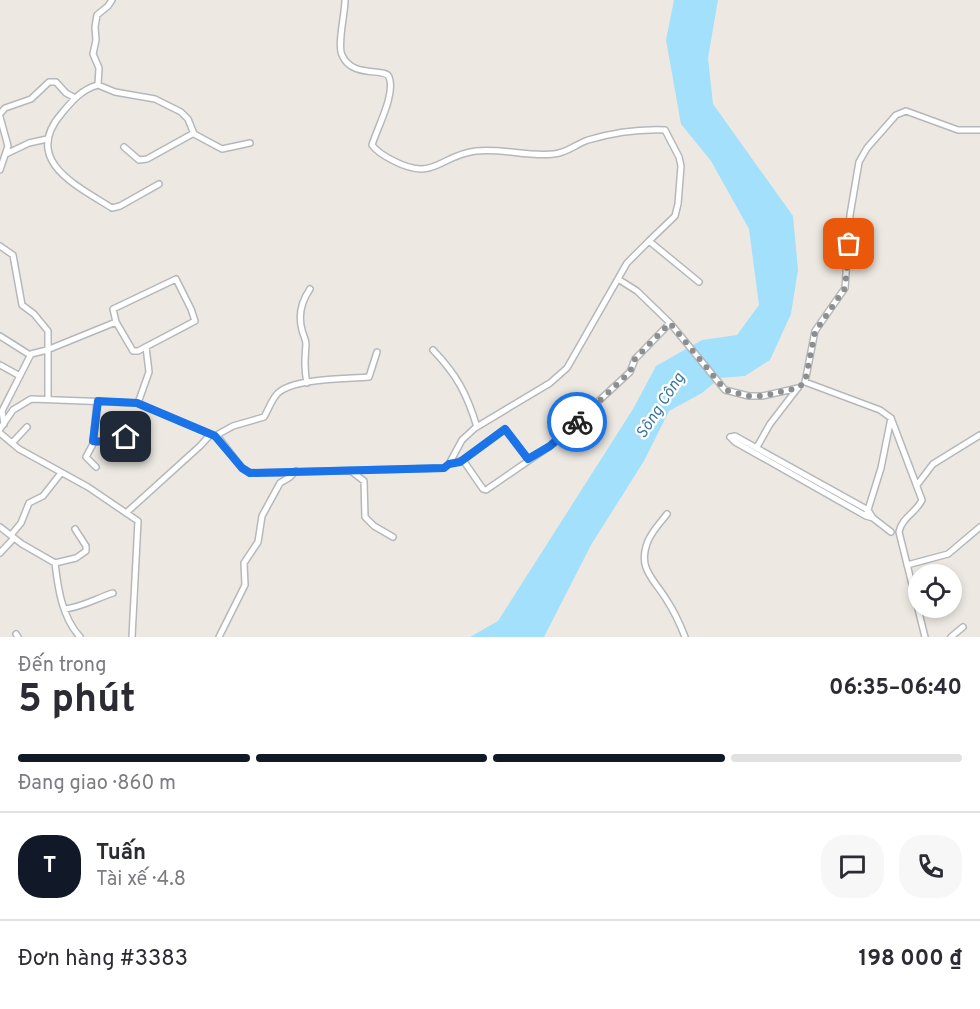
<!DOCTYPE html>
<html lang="vi">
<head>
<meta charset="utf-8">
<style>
  :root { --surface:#fff; --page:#f7f7f7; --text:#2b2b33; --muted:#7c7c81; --line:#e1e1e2; --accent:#111827 }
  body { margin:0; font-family:Overpass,sans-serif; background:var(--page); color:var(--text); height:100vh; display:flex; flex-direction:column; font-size:22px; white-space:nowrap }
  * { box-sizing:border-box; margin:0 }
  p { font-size:20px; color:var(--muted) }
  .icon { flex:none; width:33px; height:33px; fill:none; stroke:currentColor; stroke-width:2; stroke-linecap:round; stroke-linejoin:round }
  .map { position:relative; height:637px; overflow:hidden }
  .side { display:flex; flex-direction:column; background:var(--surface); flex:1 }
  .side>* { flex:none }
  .tools { position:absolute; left:908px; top:564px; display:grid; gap:12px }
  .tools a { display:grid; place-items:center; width:54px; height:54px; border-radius:50%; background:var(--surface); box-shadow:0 3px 9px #0003; font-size:30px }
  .pin { position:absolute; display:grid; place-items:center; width:51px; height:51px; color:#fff; margin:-26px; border-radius:12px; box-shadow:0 3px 9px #0006 }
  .courier { position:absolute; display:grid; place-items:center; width:60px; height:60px; margin:-30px; border:4px solid #1a73e8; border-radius:50%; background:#fff; color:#222; box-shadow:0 2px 8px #0007 }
  .headline em { font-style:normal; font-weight:700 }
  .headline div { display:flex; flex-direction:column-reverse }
  .headline { display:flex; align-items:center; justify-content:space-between; height:102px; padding:0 18px }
  h1 { font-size:39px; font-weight:700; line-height:45px }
  .bar { display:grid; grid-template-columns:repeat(4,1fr); gap:9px 6px; align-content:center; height:72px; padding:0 18px }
  .bar i { height:8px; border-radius:4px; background:var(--line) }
  .bar .active { background:var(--accent) }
  .bar p { grid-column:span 4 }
  .line { display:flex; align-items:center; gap:15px; padding:0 18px; border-top:2px solid var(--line) }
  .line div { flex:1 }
  .round { display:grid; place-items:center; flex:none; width:63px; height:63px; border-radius:24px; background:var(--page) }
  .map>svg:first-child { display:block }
</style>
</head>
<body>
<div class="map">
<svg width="980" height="637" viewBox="0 0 980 637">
  <rect width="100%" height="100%" fill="#ede9e2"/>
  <!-- water -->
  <path fill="#a2e0fc" d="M674 0H718L708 58 713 104 793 216 798 270 791 314 770 360 745 376 720 378 702 393 669 411 644 461 591 545 544 637H470L498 621 633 409 656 366 702 340 737 335 759 305 749 229 711 161 681 124 666 40Z"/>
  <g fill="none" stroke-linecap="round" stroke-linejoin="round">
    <!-- minor casing -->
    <g stroke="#b4b8bc" stroke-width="8">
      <path id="minor" d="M345 0C345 14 337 45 342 55 352 79 385 67 389 77 396 94 377 128 372 145 377 152 386 157 394 161 435 182 440 155 476 151 502 148 528 157 554 154 567 153 576 144 588 140 612 133 641 129 665 130L679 157 681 166 678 204 675 216 649 241
        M98 85 99 68 93 54 96 40 95 27 97 15 108 6 112 0
        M0 114 5 108 31 99 49 82H56L66 93 75 98
        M0 117 8 146 0 170
        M124 147 139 160 147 159 194 133
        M6 154 29 143 47 139
        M159 184 120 206 112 208C77 186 21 160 62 113 72 101 82 89 98 85L115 92 155 99 181 112 188 119 194 134 222 149 250 143
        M0 246 13 255 22 305 34 314 48 331V399
        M176 279 191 309 195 321 138 351H133L116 322 113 309Z
        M670 323 725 390 749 396H762L798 388
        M0 336 30 355
        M433 350C457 375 467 394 477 427
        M0 365 20 376
        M307 383C304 369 305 358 306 344 306 339 303 335 302 330 298 315 301 302 310 289
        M138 403 149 372 146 347
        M4 424 2 411 31 354 47 350 116 322
        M0 429 13 410 31 399 137 403 218 437 242 468 250 473 444 468 449 464 462 440 475 428 550 383 567 368 627 263 649 241 699 282
        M0 433 19 449 88 487 138 521 132 637
        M215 436 233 426 264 417C269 409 271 400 278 393 294 378 347 379 369 377L377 352
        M735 436 868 510 873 518 866 516 735 442 730 437Z
        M93 441C102 444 125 438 132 432
        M12 443 27 427
        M757 447 770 424 797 389
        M463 460 505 429 528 459
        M449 464 463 460 483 489 486 490 550 446 630 372 635 359 670 323 637 291 618 279
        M96 467 86 457 93 444 97 401
        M351 471 364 481 365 517 374 526 393 537
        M917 485 933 464 980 435
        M126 513 200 446 211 434
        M867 513 881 468 891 418
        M667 514C661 522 652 531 648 541 637 568 653 578 666 599 674 611 680 624 685 637
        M873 518 891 532
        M0 527 22 544 55 563C58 589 62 617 80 637
        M11 535 21 523 29 503 43 496 61 473
        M0 553 14 538
        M55 563 76 558 86 551V546L75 529
        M907 565 948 554 980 527
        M65 609C82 607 97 598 113 593
        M16 634 18 637
        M219 637 245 585 244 563 258 542 262 516 280 483 290 477 296 471
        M925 637 899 532C902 517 916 513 922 500L891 418 880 410 805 382 815 331 845 288 850 215 859 162 867 148 896 115 906 111 958 130H980
        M951 637 963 627"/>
    </g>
    <!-- minor -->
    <use href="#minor" stroke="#fff" stroke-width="5"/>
  </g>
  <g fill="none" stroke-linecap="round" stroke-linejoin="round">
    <!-- done -->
    <path stroke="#8d8f8f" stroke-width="6" stroke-dasharray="0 10.8" d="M577 422 630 372 635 359 670 323 725 390 749 396H762L798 388 805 382 815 332 845 288 849 244"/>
    <!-- route -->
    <path stroke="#1a73e8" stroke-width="8" d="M126 437C114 435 106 444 93 441L98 401 137 403 215 436 242 468 250 473 444 468 449 464 460 462 505 429 528 459 550 446 577 422"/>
  </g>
  <g text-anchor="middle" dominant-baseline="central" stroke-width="4.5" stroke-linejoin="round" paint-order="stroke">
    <!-- water labels -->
    <g font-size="16" font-style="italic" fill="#3b779c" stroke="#fff">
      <text transform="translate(661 406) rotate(-57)">Sông Công</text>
    </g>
  </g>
</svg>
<div class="tools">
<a><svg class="icon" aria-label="locate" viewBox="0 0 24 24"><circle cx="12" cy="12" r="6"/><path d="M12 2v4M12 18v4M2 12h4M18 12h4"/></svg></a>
</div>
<div class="pin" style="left:849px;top:244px;background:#ea580c"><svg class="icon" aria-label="bag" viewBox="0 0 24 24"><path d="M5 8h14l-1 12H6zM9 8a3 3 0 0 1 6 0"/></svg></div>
<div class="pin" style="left:126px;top:437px;background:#1f2937"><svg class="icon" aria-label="home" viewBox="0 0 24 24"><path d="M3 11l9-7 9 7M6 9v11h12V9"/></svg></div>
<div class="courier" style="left:577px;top:422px"><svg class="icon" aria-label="bike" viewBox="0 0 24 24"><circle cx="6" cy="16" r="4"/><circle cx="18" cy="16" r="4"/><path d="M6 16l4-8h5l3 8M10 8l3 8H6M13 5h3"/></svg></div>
</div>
<section class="side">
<div class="headline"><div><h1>5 phút</h1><p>Đến trong</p></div><em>06:35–06:40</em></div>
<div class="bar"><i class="active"></i><i class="active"></i><i class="active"></i><i></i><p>Đang giao · 860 m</p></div>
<div class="line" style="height:108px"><b class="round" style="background:var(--accent);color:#fff">T</b><div><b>Tuấn</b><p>Tài xế · 4.8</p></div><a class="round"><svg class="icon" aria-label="chat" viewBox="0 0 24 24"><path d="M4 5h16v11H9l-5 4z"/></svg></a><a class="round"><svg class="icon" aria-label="phone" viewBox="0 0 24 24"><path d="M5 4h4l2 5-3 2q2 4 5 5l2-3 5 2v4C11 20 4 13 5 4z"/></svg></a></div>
<div class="line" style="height:78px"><div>Đơn hàng #3383</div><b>198 000 ₫</b></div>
</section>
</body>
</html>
